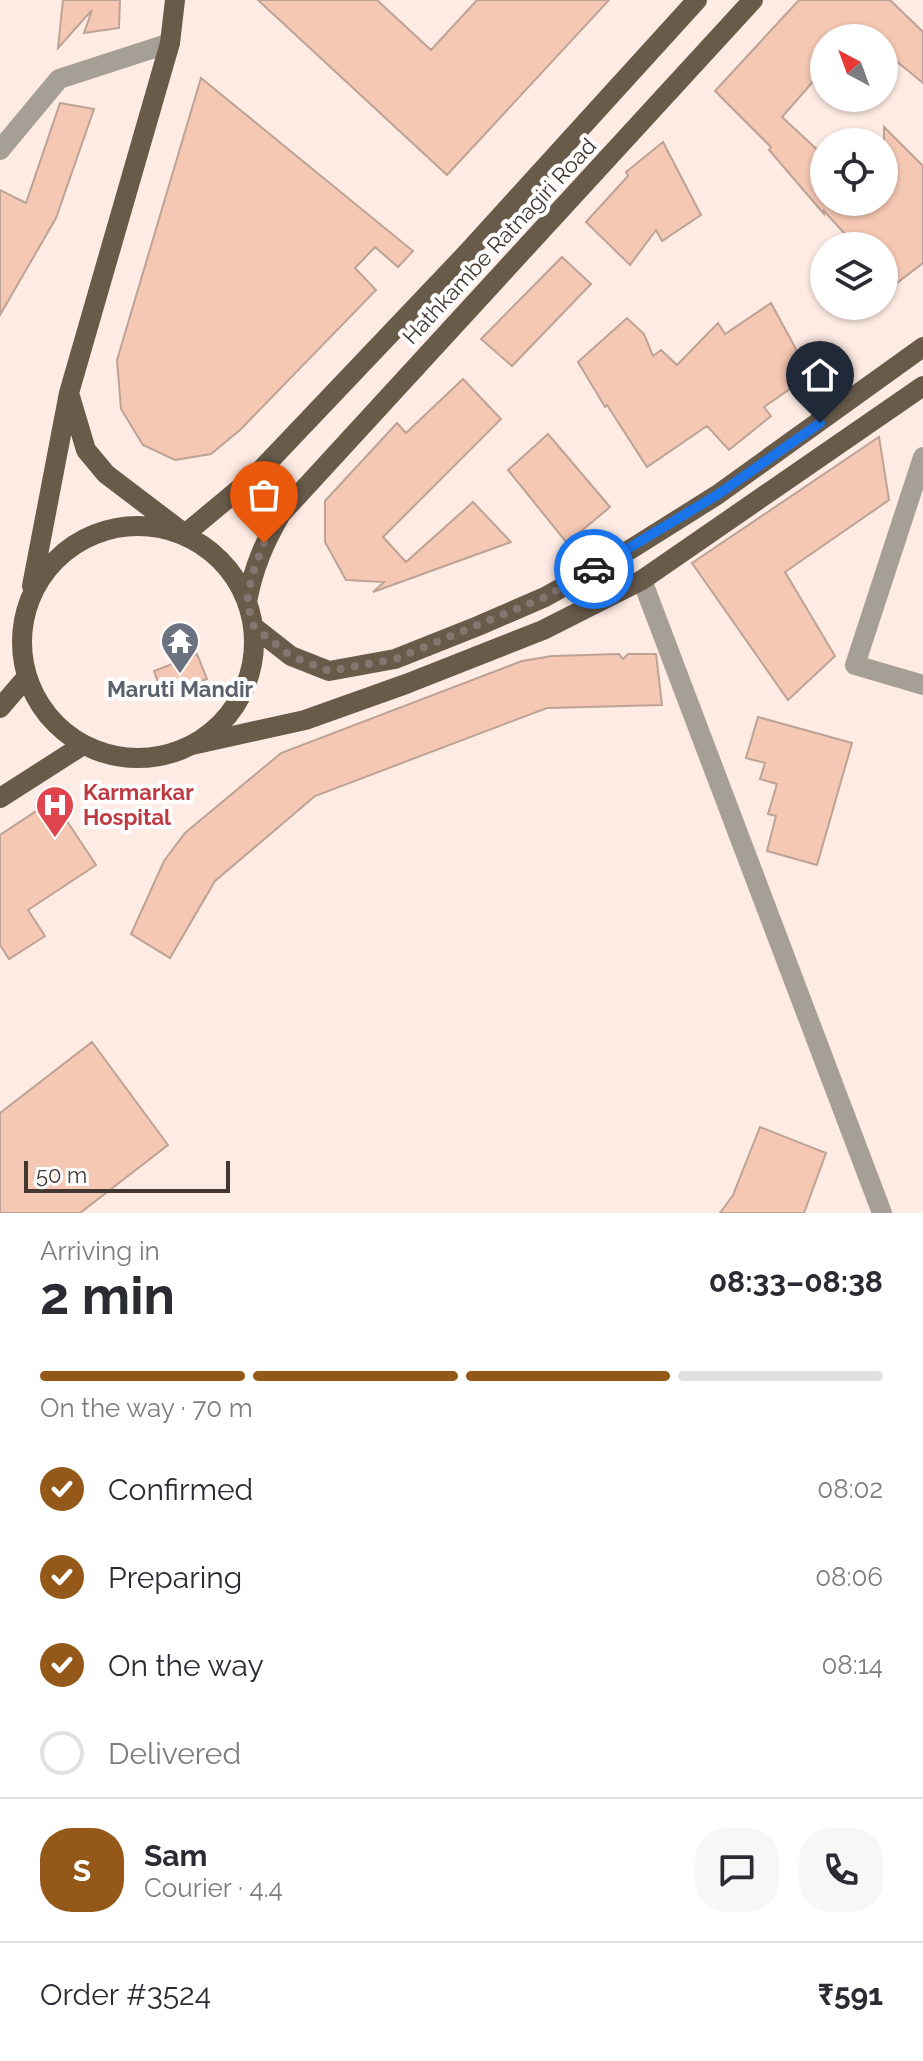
<!DOCTYPE html>
<html lang="en">
<head>
<meta charset="utf-8">
<style>
  :root { --surface:#fff; --page:#f7f7f7; --text:#2b2b33; --muted:#7c7c81; --line:#e1e1e2; --accent:#945919 }
  body { margin:0; font-family:Raleway,sans-serif; background:var(--page); color:var(--text); height:100vh; display:flex; flex-direction:column; font-size:30px; white-space:nowrap }
  * { box-sizing:border-box; margin:0 }
  p { font-size:26px; color:var(--muted) }
  .icon { flex:none; width:44px; height:44px; fill:none; stroke:currentColor; stroke-width:2; stroke-linecap:round; stroke-linejoin:round }
  .map { position:relative; height:1213px; overflow:hidden }
  .panel { display:flex; flex-direction:column; background:var(--surface); flex:1 }
  .panel>* { flex:none }
  .needle { width:52px; rotate:319deg }
  .buttons { position:absolute; left:810px; top:24px; display:grid; gap:16px }
  .buttons a { display:grid; place-items:center; width:88px; height:88px; border-radius:50%; background:var(--surface); box-shadow:0 2px 6px #0004; font-size:40px }
  .scale { position:absolute; left:24px; bottom:20px; width:206px; box-sizing:border-box; padding-left:8px; border:4px solid #423731; border-top:0; font-size:22px; line-height:28px; white-space:nowrap; color:#423731; -webkit-text-stroke:6px #fefefe; paint-order:stroke }
  .pin { position:absolute; display:grid; place-items:center; width:68px; height:68px; color:#fff; margin:-82px -34px; border-radius:50% 50% 50% 0; rotate:-45deg; box-shadow:0 0 8px #0007 }
  .pin .icon { rotate:45deg }
  .courier { position:absolute; display:grid; place-items:center; width:80px; height:80px; margin:-40px; border:6px solid #1a73e8; border-radius:50%; background:#fff; color:#222; box-shadow:0 2px 10px #0007 }
  .head em { font-style:normal; font-weight:700 }
  .head div { display:flex; flex-direction:column-reverse }
  .head { display:flex; align-items:center; justify-content:space-between; height:136px; padding:0 40px }
  h1 { font-size:52px; font-weight:700; line-height:60px }
  .bar { display:grid; grid-template-columns:repeat(4,1fr); gap:12px 8px; align-content:center; height:96px; padding:0 40px }
  .bar i { height:10px; border-radius:6px; background:var(--line) }
  .bar .on { background:var(--accent) }
  .bar p { grid-column:span 4 }
  .line { display:flex; align-items:center; gap:20px; padding:0 40px; border-top:2px solid var(--line) }
  .line div { flex:1 }
  .round { display:grid; place-items:center; flex:none; width:84px; height:84px; border-radius:32px; background:var(--page) }
  ol { padding:0 40px; list-style:none }
  li { display:flex; align-items:center; gap:24px; height:88px }
  li p { margin-inline-start:auto }
  li .icon { padding:8px; border-radius:50%; background:var(--accent); color:#fff; stroke-width:4 }
  li:last-child { color:var(--muted) }
  li i { width:44px; height:44px; border:4px solid var(--line); border-radius:50% }
  .map>svg:first-child { display:block }
</style>
</head>
<body>
<div class="map">
<svg width="923" height="1213" viewBox="0 0 923 1213">
  <rect width="100%" height="100%" fill="#feece4"/>
  <!-- building -->
  <path fill="#f5c8b3" stroke="#bda296" stroke-width="2" d="M63 0H120L119 28 84 33 92 10 58 48Z
    M258 0H377L431 50 477 0H609L447 175Z
    M799 0H890L923 32V83L884 51V38H824V69L782 117 824 156V202H884V127L923 166V263L884 293V246H856L824 211V214L769 150 771 147 715 91Z
    M201 78 413 251 398 267 375 247 355 268 376 290 240 430 211 454 175 460 143 445 121 409 117 360Z
    M60 103 94 109 56 218 0 315V190L26 203Z
    M663 142 701 215 662 241 656 230 630 265 586 222 628 176 626 172Z
    M562 257 591 284 512 366 481 339Z
    M771 303 810 375 764 407 771 416 729 450 707 426 647 467 607 405 605 407 578 362 627 318 644 334 653 356 661 350 677 365 718 323 725 334Z
    M463 379 501 419 383 537 406 562 473 502 511 542 373 592 384 582 346 580 325 542V501L397 423 406 433Z
    M548 434 610 507 567 543 508 470Z
    M879 437 889 500 785 572 835 656 788 700 692 563Z
    M197 654 207 679 163 695 154 671Z
    M619 654 623 659 628 654H656L662 705 547 708 315 796 215 881 170 958 131 934 164 861 185 833 281 753 522 661 552 656Z
    M758 717 852 743 817 865 767 851 776 816 768 814 777 784 760 779 765 763 746 758Z
    M53 800 96 865 28 910 45 936 9 959 0 945V835Z
    M92 1042 168 1145 80 1213H0V1113Z
    M760 1127 826 1153 804 1213H720L733 1195Z"/>
  <g fill="none" stroke-linecap="round" stroke-linejoin="round">
    <!-- minor -->
    <path stroke="#a69f95" stroke-width="20" d="M0 150 59 79 170 43
      M923 457 855 665 923 685
      M642 580 882 1213"/>
    <!-- major -->
    <path stroke="#685b4a" stroke-width="20" d="M69 393 86 450 106 474 185 534 256 475 467 253 697 0
      M22 642a116 116 0 1 1 232 0a116 116 0 1 1-232 0Z
      M32 586 69 393 170 43 175 0
      M247 602C253 569 264 543 281 514L753 0
      M254 627 291 656 329 671 395 659 478 626 545 597 631 549 717 495 923 347
      M0 708 25 679
      M192 745 305 720 406 684 543 630 642 580 923 386
      M0 798 83 745"/>
  </g>
  <g fill="none" stroke-linecap="round" stroke-linejoin="round">
    <!-- done -->
    <path stroke="#847670" stroke-width="8" stroke-dasharray="0 14.4" d="M264 543 252 575 247 602 254 627 291 656 329 671 395 659 545 597 594 569"/>
    <!-- route -->
    <path stroke="#1a73e8" stroke-width="10" d="M594 569 717 495 820 423"/>
  </g>
  <!-- icons -->
  <defs>
    <g id="temple-pin" transform="scale(2)"><path d="M0 17L-7.5 6A9.5 9.5 0 1 1 7.5 6Z" fill="#6b7280" stroke="#fefefe"/><path d="M0-6L5-2H3V0L6.5 2.5H4V6H1.5V3h-3V6H-4V2.5H-6.5L-3 0V-2H-5Z" fill="#fff"/></g>
    <g id="hospital-pin" transform="scale(2)"><path d="M0 17L-7.5 6A9.5 9.5 0 1 1 7.5 6Z" fill="#e0444e" stroke="#fefefe"/><path d="M-5-5h3v3.5h4V-5h3V5h-3V1.5h-4V5h-3Z" fill="#fff"/></g>
  </defs>
  <g fill-rule="evenodd">
    <use href="#temple-pin" x="180" y="641"/>
    <use href="#hospital-pin" x="55" y="805"/>
  </g>
  <g text-anchor="middle" dominant-baseline="central" stroke-width="8" stroke-linejoin="round" paint-order="stroke">
    <!-- street labels -->
    <g font-size="22" fill="#423731" stroke="#fefefe">
      <text transform="translate(499 241) rotate(-47)">Hathkambe Ratnagiri Road</text>
    </g>
    <!-- worship labels -->
    <g font-size="22" font-weight="bold" fill="#5b616d" stroke="#fefefe">
      <text x="180" y="689">Maruti Mandir</text>
    </g>
    <!-- health labels -->
    <g font-size="22" font-weight="bold" fill="#be3a42" stroke="#fefefe" text-anchor="start">
      <text x="83" y="792">Karmarkar<tspan x="83" dy="25">Hospital</tspan></text>
    </g>
  </g>
</svg>
<div class="buttons">
<a><svg class="needle" viewBox="-14 -14 28 28"><path d="M0-13l5 13h-10z" fill="#e53935"/><path d="M0 13l5-13h-10z" fill="#7c7c81"/></svg></a>
<a><svg class="icon" aria-label="locate" viewBox="0 0 24 24"><circle cx="12" cy="12" r="6"/><path d="M12 2v4M12 18v4M2 12h4M18 12h4"/></svg></a>
<a><svg class="icon" aria-label="layers" viewBox="0 0 24 24"><path d="M12 4l9 5-9 5-9-5zM3 14l9 5 9-5"/></svg></a>
</div>
<div class="scale">50 m</div>
<div class="pin" style="left:264px;top:543px;background:#ea580c"><svg class="icon" aria-label="bag" viewBox="0 0 24 24"><path d="M5 8h14l-1 12H6zM9 8a3 3 0 0 1 6 0"/></svg></div>
<div class="pin" style="left:820px;top:423px;background:#1f2937"><svg class="icon" aria-label="home" viewBox="0 0 24 24"><path d="M3 11l9-7 9 7M6 9v11h12V9"/></svg></div>
<div class="courier" style="left:594px;top:569px"><svg class="icon" aria-label="car" viewBox="0 0 24 24"><path d="M5 17H2v-5l4-1 3-4h7l3 4 3 1v5h-3M9 17h6M6 11h13"/><circle cx="7" cy="17" r="2"/><circle cx="17" cy="17" r="2"/></svg></div>
</div>
<section class="panel">
<div class="head"><div><h1>2 min</h1><p>Arriving in</p></div><em>08:33–08:38</em></div>
<div class="bar"><i class="on"></i><i class="on"></i><i class="on"></i><i></i><p>On the way · 70 m</p></div>
<ol>
<li><svg class="icon" aria-label="check" viewBox="0 0 24 24"><path d="M5 12l5 5 9-10"/></svg>Confirmed<p>08:02</p></li>
<li><svg class="icon" aria-label="check" viewBox="0 0 24 24"><path d="M5 12l5 5 9-10"/></svg>Preparing<p>08:06</p></li>
<li><svg class="icon" aria-label="check" viewBox="0 0 24 24"><path d="M5 12l5 5 9-10"/></svg>On the way<p>08:14</p></li>
<li><i></i>Delivered</li>
</ol>
<div class="line" style="height:144px"><b class="round" style="background:var(--accent);color:#fff">S</b><div><b>Sam</b><p>Courier · 4.4</p></div><a class="round"><svg class="icon" aria-label="chat" viewBox="0 0 24 24"><path d="M4 5h16v11H9l-5 4z"/></svg></a><a class="round"><svg class="icon" aria-label="phone" viewBox="0 0 24 24"><path d="M5 4h4l2 5-3 2q2 4 5 5l2-3 5 2v4C11 20 4 13 5 4z"/></svg></a></div>
<div class="line" style="height:104px"><div>Order #3524</div><b>₹591</b></div>
</section>
</body>
</html>
